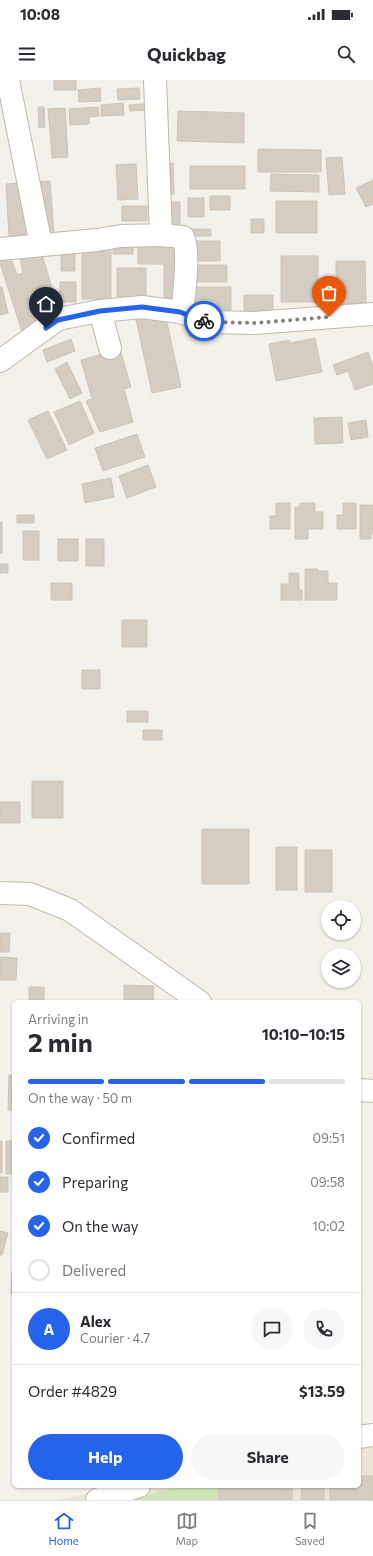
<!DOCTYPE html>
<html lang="en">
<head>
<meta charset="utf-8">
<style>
  :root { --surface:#fff; --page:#f7f7f7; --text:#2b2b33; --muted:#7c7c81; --line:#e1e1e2; --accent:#2563eb }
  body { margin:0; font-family:Commissioner,sans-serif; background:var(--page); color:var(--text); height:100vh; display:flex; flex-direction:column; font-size:15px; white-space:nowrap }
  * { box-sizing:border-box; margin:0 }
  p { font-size:13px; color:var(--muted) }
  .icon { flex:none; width:22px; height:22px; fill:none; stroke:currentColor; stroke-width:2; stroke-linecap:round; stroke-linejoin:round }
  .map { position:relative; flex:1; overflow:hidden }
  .drawer { position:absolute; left:12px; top:920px; width:349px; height:488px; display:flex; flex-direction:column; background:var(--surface); border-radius:6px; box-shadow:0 1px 3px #0004 }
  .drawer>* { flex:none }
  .controls { position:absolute; left:321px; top:820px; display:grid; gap:8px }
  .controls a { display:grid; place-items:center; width:40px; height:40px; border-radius:50%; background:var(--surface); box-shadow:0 1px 3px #0004; font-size:20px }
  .pin { position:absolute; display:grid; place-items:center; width:34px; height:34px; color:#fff; margin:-41px -17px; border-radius:50% 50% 50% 0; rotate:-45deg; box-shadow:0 0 4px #0007 }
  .pin .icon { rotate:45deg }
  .courier { position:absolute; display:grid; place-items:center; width:40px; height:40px; margin:-20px; border:3px solid #2563eb; border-radius:50%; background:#fff; color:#222; box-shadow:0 1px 5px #0007 }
  .overview em { font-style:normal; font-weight:700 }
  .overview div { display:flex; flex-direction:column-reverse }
  .overview { display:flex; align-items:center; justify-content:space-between; height:68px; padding:0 16px }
  h1 { font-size:26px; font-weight:700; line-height:30px }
  .bar { display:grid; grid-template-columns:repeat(4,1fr); gap:6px 4px; align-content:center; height:48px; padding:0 16px }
  .bar i { height:5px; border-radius:3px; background:var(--line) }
  .bar .on { background:var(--accent) }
  .bar p { grid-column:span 4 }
  .line { display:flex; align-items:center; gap:10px; padding:0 16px; border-top:1px solid var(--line) }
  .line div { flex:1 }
  .round { display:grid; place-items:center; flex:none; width:42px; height:42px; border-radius:21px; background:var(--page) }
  ol { padding:0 16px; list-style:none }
  li { display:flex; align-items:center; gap:12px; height:44px }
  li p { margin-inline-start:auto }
  li .icon { padding:4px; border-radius:50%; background:var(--accent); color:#fff; stroke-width:4 }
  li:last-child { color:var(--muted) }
  li i { width:22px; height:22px; border:2px solid var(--line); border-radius:50% }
  .cta { display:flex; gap:8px; margin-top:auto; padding:8px 16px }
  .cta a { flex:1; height:46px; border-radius:24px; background:var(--accent); color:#fff; font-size:16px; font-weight:700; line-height:46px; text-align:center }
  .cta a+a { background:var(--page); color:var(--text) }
  .status { display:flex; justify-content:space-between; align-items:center; height:28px; padding:0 20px; background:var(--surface); direction:ltr }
  .status svg { height:11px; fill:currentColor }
  header { display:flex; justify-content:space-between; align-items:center; height:52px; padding:0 16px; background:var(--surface); font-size:18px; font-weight:700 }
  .tabs { display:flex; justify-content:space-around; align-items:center; height:56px; border-top:1px solid var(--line); background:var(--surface); font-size:11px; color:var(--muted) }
  .tabs a { display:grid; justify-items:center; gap:2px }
  .tabs .on { color:var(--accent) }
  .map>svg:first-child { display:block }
</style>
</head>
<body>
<div class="status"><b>10:08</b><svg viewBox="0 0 49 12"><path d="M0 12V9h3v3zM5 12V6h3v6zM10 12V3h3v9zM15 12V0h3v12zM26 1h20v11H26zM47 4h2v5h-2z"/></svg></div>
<header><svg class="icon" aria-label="menu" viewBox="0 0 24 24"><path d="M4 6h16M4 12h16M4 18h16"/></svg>Quickbag<svg class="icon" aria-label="search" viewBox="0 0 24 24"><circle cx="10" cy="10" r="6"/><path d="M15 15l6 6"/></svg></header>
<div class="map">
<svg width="373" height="1420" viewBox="0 0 373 1420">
  <rect width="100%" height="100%" fill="#f4f1eb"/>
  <!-- education -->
  <path fill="#ece5d6" d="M373 1343V1420H59L117 1406H359V1347Z"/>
  <!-- green -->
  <path fill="#d1e4b8" d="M183 1406H217L219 1408 218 1420H126Z"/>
  <!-- building -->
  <path fill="#d5cdc1" stroke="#cfc4b5" d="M54 0H76V10H54Z
    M100 8 101 21 79 22 78 10Z
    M139 8 140 19 118 20 117 9Z
    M167 22 168 36 149 37V30L130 31 129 25Z
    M123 23 124 35 101 36V25Z
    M38 27H44L45 47 39 48Z
    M98 27 99 36 89 37V44L70 45 69 29Z
    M65 28 68 77 52 78 48 29Z
    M178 31 244 33V63L177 61Z
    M258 69 321 70V92H258Z
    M342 77 345 114 329 115 326 78Z
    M173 83 174 114 152 116 150 85Z
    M136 84 138 119 118 120 116 85Z
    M190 86H245V109H190Z
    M271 94 319 95V112L270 111Z
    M373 100V124L366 127 356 108Z
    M50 101 54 153 9 156 6 104Z
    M210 116H230V130H210Z
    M188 118H204V137H188Z
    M276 121H317V153H276Z
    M155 122H180V150H155Z
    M122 126H147V141H122Z
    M251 139H264V153H251Z
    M189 149H211V156H189Z
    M191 161H220V181H191Z
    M113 163H133V174H113Z
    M138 165H180V218H164V184H138Z
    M41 171 58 228 23 255 0 183V178L10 176 17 195 23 193 19 174Z
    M82 171H111V219H82Z
    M61 172H75V191H61Z
    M281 176H318V222H281Z
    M336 181H365L366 223 336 224Z
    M189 185H227V202H189Z
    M117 188H146V217H117Z
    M60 202H76V222H60Z
    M0 207H2L8 233 0 235Z
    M188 207H231V230H188Z
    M244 215H273V232H244Z
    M164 229 181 307 152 313 135 235Z
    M190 245 214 248 213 259 189 256Z
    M315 258 322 292 276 301 269 264 289 260 290 263Z
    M71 259 75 271 47 282 43 270Z
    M120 269 131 307 124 309 133 342 100 352 86 321 92 319 81 280Z
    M368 272 373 286V304L355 310 348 291 337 295 333 285Z
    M67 282 82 313 70 319 55 289Z
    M80 321 94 353 69 365 54 332Z
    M48 331 67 370 47 379 28 340Z
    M342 337 343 363 315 364 314 338Z
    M366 340 368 357 351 360 348 343Z
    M137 354 145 377 103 391 95 368Z
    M148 385 156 407 127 418 119 396Z
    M111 398 114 417 85 423 82 404Z
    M276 423H290V449H270V436H276Z
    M300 423H315V432H323V449H308V459H295V427H300Z
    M343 423H356V449H337V435H343Z
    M360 425H373V453H371V459H360Z
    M17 435H34V443H17Z
    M0 442H2V473H0Z
    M23 451H39V480H23Z
    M58 459H78V481H58Z
    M86 459H104V486H86Z
    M0 484H8V493H0Z
    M305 489H318V491H328V503H337V520H305Z
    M289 493H299V510H302V520H281V504H289Z
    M51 503H72V520H51Z
    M122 540H147V567H122Z
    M82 590H100V609H82Z
    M127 631H148V642H127Z
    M143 650H162V660H143Z
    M32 701H63V738H32Z
    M0 722H20V743H0Z
    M202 749H249V804H202Z
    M276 767H297V810H276Z
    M305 770H332V812H305Z
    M0 853H10L9 872H0Z
    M0 877 17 878 16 900H0Z
    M124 905 154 906 153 922H124Z
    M29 907H44V922H29Z
    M9 995H14V1030H8Z
    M0 1061H2V1093H0Z
    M6 1061H14V1094H6Z
    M0 1097H8V1112H0Z
    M0 1151 8 1153 2 1175H0Z
    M12 1192H14V1215L11 1214Z
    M359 1396H373V1420H330V1406H359Z
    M224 1406H284V1409H292V1420H218L219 1408H224Z
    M302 1406H324V1420H301Z"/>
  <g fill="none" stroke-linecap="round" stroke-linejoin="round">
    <!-- minor casing -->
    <g stroke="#bfb9ae" stroke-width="24">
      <path id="minor" d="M8 0 41 165
        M155 0 161 155
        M0 169 97 160 121 156 161 155 183 157C190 173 184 214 182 233
        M100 231 110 268
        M0 281 58 239 100 231 142 227 180 232 208 242 255 243 373 234
        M0 813 30 814 70 830 200 922
        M359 1010 373 1011
        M359 1357 373 1355
        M97 1420 139 1406"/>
    </g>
    <!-- minor -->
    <use href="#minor" stroke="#fff" stroke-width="22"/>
  </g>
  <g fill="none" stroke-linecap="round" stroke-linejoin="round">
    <!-- done -->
    <path stroke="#847f77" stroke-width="4" stroke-dasharray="0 7.2" d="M204 241 208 242 255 243 329 237"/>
    <!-- route -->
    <path stroke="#2563eb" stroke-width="5" d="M46 248 58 240 100 231 142 227 180 232 204 241"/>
  </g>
</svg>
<div class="controls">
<a><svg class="icon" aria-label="locate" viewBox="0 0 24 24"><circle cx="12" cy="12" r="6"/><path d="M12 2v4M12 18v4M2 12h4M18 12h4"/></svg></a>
<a><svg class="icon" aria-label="layers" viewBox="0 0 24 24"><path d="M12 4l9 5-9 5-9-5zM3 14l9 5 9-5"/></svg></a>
</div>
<div class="pin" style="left:329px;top:237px;background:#ea580c"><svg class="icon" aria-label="bag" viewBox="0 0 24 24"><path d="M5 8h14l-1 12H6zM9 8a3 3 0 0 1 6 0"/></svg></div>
<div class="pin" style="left:46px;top:248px;background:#1f2937"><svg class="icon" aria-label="home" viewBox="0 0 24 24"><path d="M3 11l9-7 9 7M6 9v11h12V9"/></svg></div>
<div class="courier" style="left:204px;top:241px"><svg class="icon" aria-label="bike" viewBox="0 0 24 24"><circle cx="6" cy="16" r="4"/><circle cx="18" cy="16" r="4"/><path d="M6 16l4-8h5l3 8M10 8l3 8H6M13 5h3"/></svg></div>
<section class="drawer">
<div class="overview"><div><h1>2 min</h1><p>Arriving in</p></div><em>10:10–10:15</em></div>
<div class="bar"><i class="on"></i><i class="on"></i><i class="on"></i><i></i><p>On the way · 50 m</p></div>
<ol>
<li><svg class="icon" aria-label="check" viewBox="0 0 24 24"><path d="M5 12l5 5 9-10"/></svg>Confirmed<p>09:51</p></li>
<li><svg class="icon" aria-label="check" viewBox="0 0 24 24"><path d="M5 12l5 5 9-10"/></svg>Preparing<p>09:58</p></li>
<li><svg class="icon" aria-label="check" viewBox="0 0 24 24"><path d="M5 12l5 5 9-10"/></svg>On the way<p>10:02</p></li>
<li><i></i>Delivered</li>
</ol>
<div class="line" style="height:72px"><b class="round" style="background:var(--accent);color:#fff">A</b><div><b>Alex</b><p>Courier · 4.7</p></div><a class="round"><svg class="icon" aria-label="chat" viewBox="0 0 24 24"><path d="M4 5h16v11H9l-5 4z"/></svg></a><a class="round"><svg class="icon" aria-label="phone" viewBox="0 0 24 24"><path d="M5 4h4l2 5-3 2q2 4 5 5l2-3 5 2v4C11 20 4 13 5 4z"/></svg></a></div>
<div class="line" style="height:52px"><div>Order #4829</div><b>$13.59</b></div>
<div class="cta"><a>Help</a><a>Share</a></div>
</section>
</div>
<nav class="tabs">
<a class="on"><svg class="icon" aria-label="home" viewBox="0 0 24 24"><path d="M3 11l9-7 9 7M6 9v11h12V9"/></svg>Home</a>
<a><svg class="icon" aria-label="map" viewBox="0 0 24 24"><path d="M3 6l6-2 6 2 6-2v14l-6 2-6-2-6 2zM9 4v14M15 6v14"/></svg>Map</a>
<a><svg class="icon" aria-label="saved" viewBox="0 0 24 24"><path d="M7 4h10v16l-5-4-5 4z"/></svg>Saved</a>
</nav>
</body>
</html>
